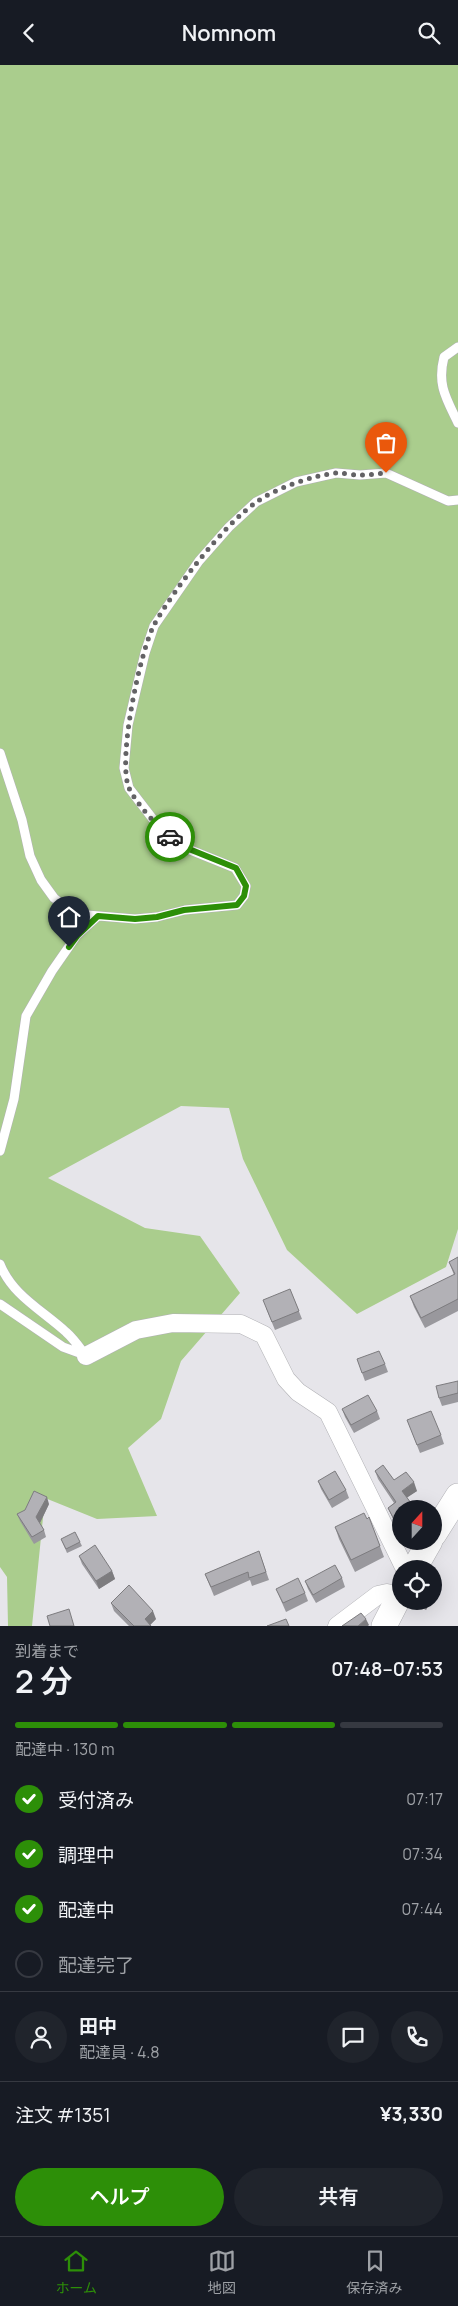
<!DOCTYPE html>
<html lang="ja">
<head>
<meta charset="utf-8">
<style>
  :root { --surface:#171b24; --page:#20242c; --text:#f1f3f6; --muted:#9ea1a6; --line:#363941; --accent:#2d8f08 }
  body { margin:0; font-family:Manrope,"Noto Sans JP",sans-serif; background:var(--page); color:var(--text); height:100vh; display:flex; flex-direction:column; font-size:19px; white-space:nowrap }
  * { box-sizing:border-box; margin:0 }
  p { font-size:16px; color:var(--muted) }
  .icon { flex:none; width:28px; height:28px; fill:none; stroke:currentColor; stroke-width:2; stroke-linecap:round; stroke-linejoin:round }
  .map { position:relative; height:1561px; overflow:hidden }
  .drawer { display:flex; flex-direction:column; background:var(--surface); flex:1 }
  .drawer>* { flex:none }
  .needle { width:32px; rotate:21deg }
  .fabs { position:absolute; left:392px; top:1435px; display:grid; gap:10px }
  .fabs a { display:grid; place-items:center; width:50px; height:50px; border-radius:50%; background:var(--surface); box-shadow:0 5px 20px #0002; font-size:25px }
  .pin { position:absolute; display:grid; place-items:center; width:42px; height:42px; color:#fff; margin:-51px -21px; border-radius:50% 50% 50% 0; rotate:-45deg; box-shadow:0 0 5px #0007 }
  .pin .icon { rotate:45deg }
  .courier { position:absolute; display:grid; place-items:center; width:50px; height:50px; margin:-25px; border:4px solid #2d8f08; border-radius:50%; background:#fff; color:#222; box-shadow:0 1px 6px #0007 }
  .headline em { font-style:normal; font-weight:600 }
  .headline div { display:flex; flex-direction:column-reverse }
  .headline { display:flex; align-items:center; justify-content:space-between; height:85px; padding:0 15px }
  h1 { font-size:32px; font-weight:600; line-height:38px }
  .bar { display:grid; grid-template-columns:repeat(4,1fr); gap:8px 5px; align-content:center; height:60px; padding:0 15px }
  .bar i { height:6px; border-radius:4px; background:var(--line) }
  .bar .active { background:var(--accent) }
  .bar p { grid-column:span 4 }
  .line { display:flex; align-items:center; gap:12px; padding:0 15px; border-top:1px solid var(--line) }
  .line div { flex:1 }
  .round { display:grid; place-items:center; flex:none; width:52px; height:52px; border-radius:26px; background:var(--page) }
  ol { padding:0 15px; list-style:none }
  li { display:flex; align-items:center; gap:15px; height:55px }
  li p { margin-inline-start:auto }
  li .icon { padding:5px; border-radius:50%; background:var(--accent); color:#fff; stroke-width:4 }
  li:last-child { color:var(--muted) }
  li i { width:28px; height:28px; border:2px solid var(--line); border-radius:50% }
  .primary-button { display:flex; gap:10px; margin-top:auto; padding:10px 15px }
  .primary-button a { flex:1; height:58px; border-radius:30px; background:var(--accent); color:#fff; font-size:20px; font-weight:600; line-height:58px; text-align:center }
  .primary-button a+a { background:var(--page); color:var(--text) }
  header { display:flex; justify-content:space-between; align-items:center; height:65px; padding:0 15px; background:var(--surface); font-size:22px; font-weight:600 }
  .tabs { display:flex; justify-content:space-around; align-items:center; height:70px; border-top:1px solid var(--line); background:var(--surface); font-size:14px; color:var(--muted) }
  .tabs a { display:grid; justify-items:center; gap:2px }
  .tabs .active { color:var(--accent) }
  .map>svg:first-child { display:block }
</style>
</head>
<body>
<header><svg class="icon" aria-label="back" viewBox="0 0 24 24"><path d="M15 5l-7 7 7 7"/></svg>Nomnom<svg class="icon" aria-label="search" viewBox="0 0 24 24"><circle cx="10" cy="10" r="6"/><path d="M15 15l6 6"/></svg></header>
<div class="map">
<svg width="458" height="1561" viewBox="0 0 458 1561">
  <rect width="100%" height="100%" fill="#e6e5ea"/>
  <!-- green -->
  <path fill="#aacd8d" d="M0 0H458V1164L446 1202 357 1249 287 1185 243 1094 229 1043 181 1041 48 1113 145 1163 200 1171 240 1228 181 1296 161 1354 128 1383 157 1451 97 1454 45 1433 32 1561H8L7 1512 0 1502Z"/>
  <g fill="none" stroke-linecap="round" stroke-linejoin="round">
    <!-- service casing -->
    <g stroke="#b1b1b5" stroke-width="10">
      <path id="service" d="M458 282 444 292C437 320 446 333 458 358
        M0 688 22 755 30 791 41 815 54 833 75 849 135 854 157 852 185 845 237 840 244 831 246 821 235 803 183 782 159 762 129 723 124 703 128 660 145 588 154 561 199 496 229 462 256 437 296 417 336 408 360 410 386 408 448 436 458 435
        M0 1086 14 1034 26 951 52 906 77 870 98 851
        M0 1199C12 1230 42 1245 66 1267 74 1274 80 1283 86 1291
        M0 1239 63 1282 85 1290"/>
    </g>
    <!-- minor casing -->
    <g stroke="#b1b1b5" stroke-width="19">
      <path id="minor" d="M86 1291 136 1265 173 1258 241 1259 264 1270 286 1314 298 1327 328 1347 405 1504
        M337 1561 378 1530 387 1528 399 1532"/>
    </g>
    <!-- secondary casing -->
    <g stroke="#b1b1b5" stroke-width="26">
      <path id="secondary" d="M434 1469 458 1431
        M414 1504 430 1476
        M384 1561 401 1528"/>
    </g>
    <!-- service -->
    <use href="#service" stroke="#fff" stroke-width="9"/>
    <!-- minor -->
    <use href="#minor" stroke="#fff" stroke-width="18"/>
    <!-- secondary -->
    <use href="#secondary" stroke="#fff" stroke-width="25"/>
  </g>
  <!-- wall -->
  <path fill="#99989d" d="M458 1192V1246L425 1263 414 1242 410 1231 454 1210 449 1197Z
    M290 1224 302 1254 275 1265 266 1243Z
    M357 1294 385 1299 388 1307 365 1316Z
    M458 1316V1337L442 1341 439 1333Z
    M342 1344 377 1346 380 1354 354 1368 345 1352Z
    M407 1355 441 1370 444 1379 420 1388Z
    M375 1406 417 1426 407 1432 401 1444V1462L398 1465 388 1443 394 1438 378 1414Z
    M318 1416 346 1425 349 1433 332 1443 321 1424Z
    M49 1439 40 1458 44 1465 46 1472 34 1479 20 1456 17 1449Z
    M369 1452 384 1492 355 1507 339 1474 335 1462 367 1454Z
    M61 1474 80 1477 82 1481 67 1488Z
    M259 1486 269 1515 252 1521 250 1515 214 1531 205 1509Z
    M79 1491 112 1506 115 1514 99 1524 82 1499Z
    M342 1513 345 1522 316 1538 308 1524 305 1516Z
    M276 1524 305 1528 308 1536 286 1547Z
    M411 1536H430L426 1545 412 1538Z
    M111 1538 156 1554 150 1560 151 1561H129L114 1546Z"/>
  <!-- shaded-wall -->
  <path fill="#7d7c7f" d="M414 1417 417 1426 405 1434 402 1426Z
    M47 1432 49 1439 39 1460 36 1452Z
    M401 1452V1462L398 1465 395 1456Z
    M112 1506 115 1514 99 1524 96 1516Z
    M434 1519 436 1524 434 1528Z
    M423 1536H430L426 1545 423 1537Z
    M153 1546 156 1554 149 1561 145 1554Z
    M366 1554 369 1560 368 1561H358Z"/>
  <!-- building -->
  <path fill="#b2b1b6" stroke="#7d7c7f" d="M458 1192V1234L421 1253 410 1231 455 1209 449 1197Z
    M290 1224 299 1246 272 1257 263 1235Z
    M379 1286 385 1299 362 1308 357 1294Z
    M458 1316V1328L439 1333 436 1321Z
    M368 1330 377 1346 351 1360 342 1344Z
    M431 1346 441 1370 417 1380 407 1355Z
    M383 1400 394 1415 406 1407 414 1417 402 1426 414 1442 412 1444H401V1452L395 1456 388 1443 396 1437 375 1406Z
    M335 1406 346 1425 329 1435 318 1416Z
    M34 1426 47 1432 36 1452 44 1465 32 1472 17 1449 25 1445Z
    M364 1448 367 1454 369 1452 380 1481 351 1495 335 1462Z
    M75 1467 80 1477 66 1484 61 1474Z
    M95 1480 112 1506 96 1516 79 1491Z
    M259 1486 266 1507 249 1513 248 1507 211 1522 205 1509Z
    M335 1500 342 1513 313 1530 305 1516Z
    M298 1513 305 1528 283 1538 276 1524Z
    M129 1520 153 1546 145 1554 151 1561H134L111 1538Z
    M69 1544 74 1561H50L47 1551Z
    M361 1548 366 1554 358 1561H342Z
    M286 1554 289 1561H267Z"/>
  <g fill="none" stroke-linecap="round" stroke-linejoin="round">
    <!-- done -->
    <path stroke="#636265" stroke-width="5" stroke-dasharray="0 9" d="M170 772C158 762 135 737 129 723 117 695 140 587 154 560 174 524 223 461 255 438 274 424 313 410 337 408 344 408 352 410 359 410 368 410 377 409 386 408"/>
    <!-- route -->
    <path stroke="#2d8f08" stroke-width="6" d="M69 882 78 870 98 851 135 854 157 852 184 845 237 840 244 831 246 821 236 803 184 782 170 772"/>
  </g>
</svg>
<div class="fabs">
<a><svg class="needle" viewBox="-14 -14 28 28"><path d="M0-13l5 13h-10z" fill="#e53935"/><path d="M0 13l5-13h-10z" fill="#9ea1a6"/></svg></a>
<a><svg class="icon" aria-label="locate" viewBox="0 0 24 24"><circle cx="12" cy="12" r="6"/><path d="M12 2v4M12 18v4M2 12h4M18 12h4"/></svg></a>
</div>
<div class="pin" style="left:386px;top:408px;background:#ea580c"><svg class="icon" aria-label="bag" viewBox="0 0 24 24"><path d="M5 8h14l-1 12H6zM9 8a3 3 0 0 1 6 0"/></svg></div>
<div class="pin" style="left:69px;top:882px;background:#1f2937"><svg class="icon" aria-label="home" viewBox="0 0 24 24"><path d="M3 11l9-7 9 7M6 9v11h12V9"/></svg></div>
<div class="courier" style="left:170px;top:772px"><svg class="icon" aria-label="car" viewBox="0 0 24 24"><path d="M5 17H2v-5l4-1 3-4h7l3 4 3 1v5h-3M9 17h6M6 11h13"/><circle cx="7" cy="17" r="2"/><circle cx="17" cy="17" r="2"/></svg></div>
</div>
<section class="drawer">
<div class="headline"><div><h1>2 分</h1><p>到着まで</p></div><em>07:48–07:53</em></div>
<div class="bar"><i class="active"></i><i class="active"></i><i class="active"></i><i></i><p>配達中 · 130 m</p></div>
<ol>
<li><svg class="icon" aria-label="check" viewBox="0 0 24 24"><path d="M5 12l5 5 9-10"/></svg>受付済み<p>07:17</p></li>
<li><svg class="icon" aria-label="check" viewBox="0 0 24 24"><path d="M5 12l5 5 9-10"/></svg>調理中<p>07:34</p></li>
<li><svg class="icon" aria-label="check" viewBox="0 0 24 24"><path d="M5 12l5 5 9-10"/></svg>配達中<p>07:44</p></li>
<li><i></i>配達完了</li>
</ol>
<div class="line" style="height:90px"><a class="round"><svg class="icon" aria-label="person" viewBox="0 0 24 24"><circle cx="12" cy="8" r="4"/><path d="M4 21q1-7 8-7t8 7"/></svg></a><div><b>田中</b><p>配達員 · 4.8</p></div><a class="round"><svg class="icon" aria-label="chat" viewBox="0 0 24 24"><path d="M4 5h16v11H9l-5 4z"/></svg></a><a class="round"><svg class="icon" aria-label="phone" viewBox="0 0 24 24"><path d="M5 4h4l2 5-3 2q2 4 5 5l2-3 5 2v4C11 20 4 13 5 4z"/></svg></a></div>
<div class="line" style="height:65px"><div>注文 #1351</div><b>¥3,330</b></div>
<div class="primary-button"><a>ヘルプ</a><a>共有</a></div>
</section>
<nav class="tabs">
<a class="active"><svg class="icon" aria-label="home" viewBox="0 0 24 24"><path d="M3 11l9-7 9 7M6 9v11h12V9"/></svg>ホーム</a>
<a><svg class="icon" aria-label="map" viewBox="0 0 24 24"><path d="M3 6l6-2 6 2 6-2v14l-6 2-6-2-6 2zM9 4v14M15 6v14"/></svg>地図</a>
<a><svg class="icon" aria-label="saved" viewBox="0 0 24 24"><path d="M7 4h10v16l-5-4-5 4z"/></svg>保存済み</a>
</nav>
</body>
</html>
